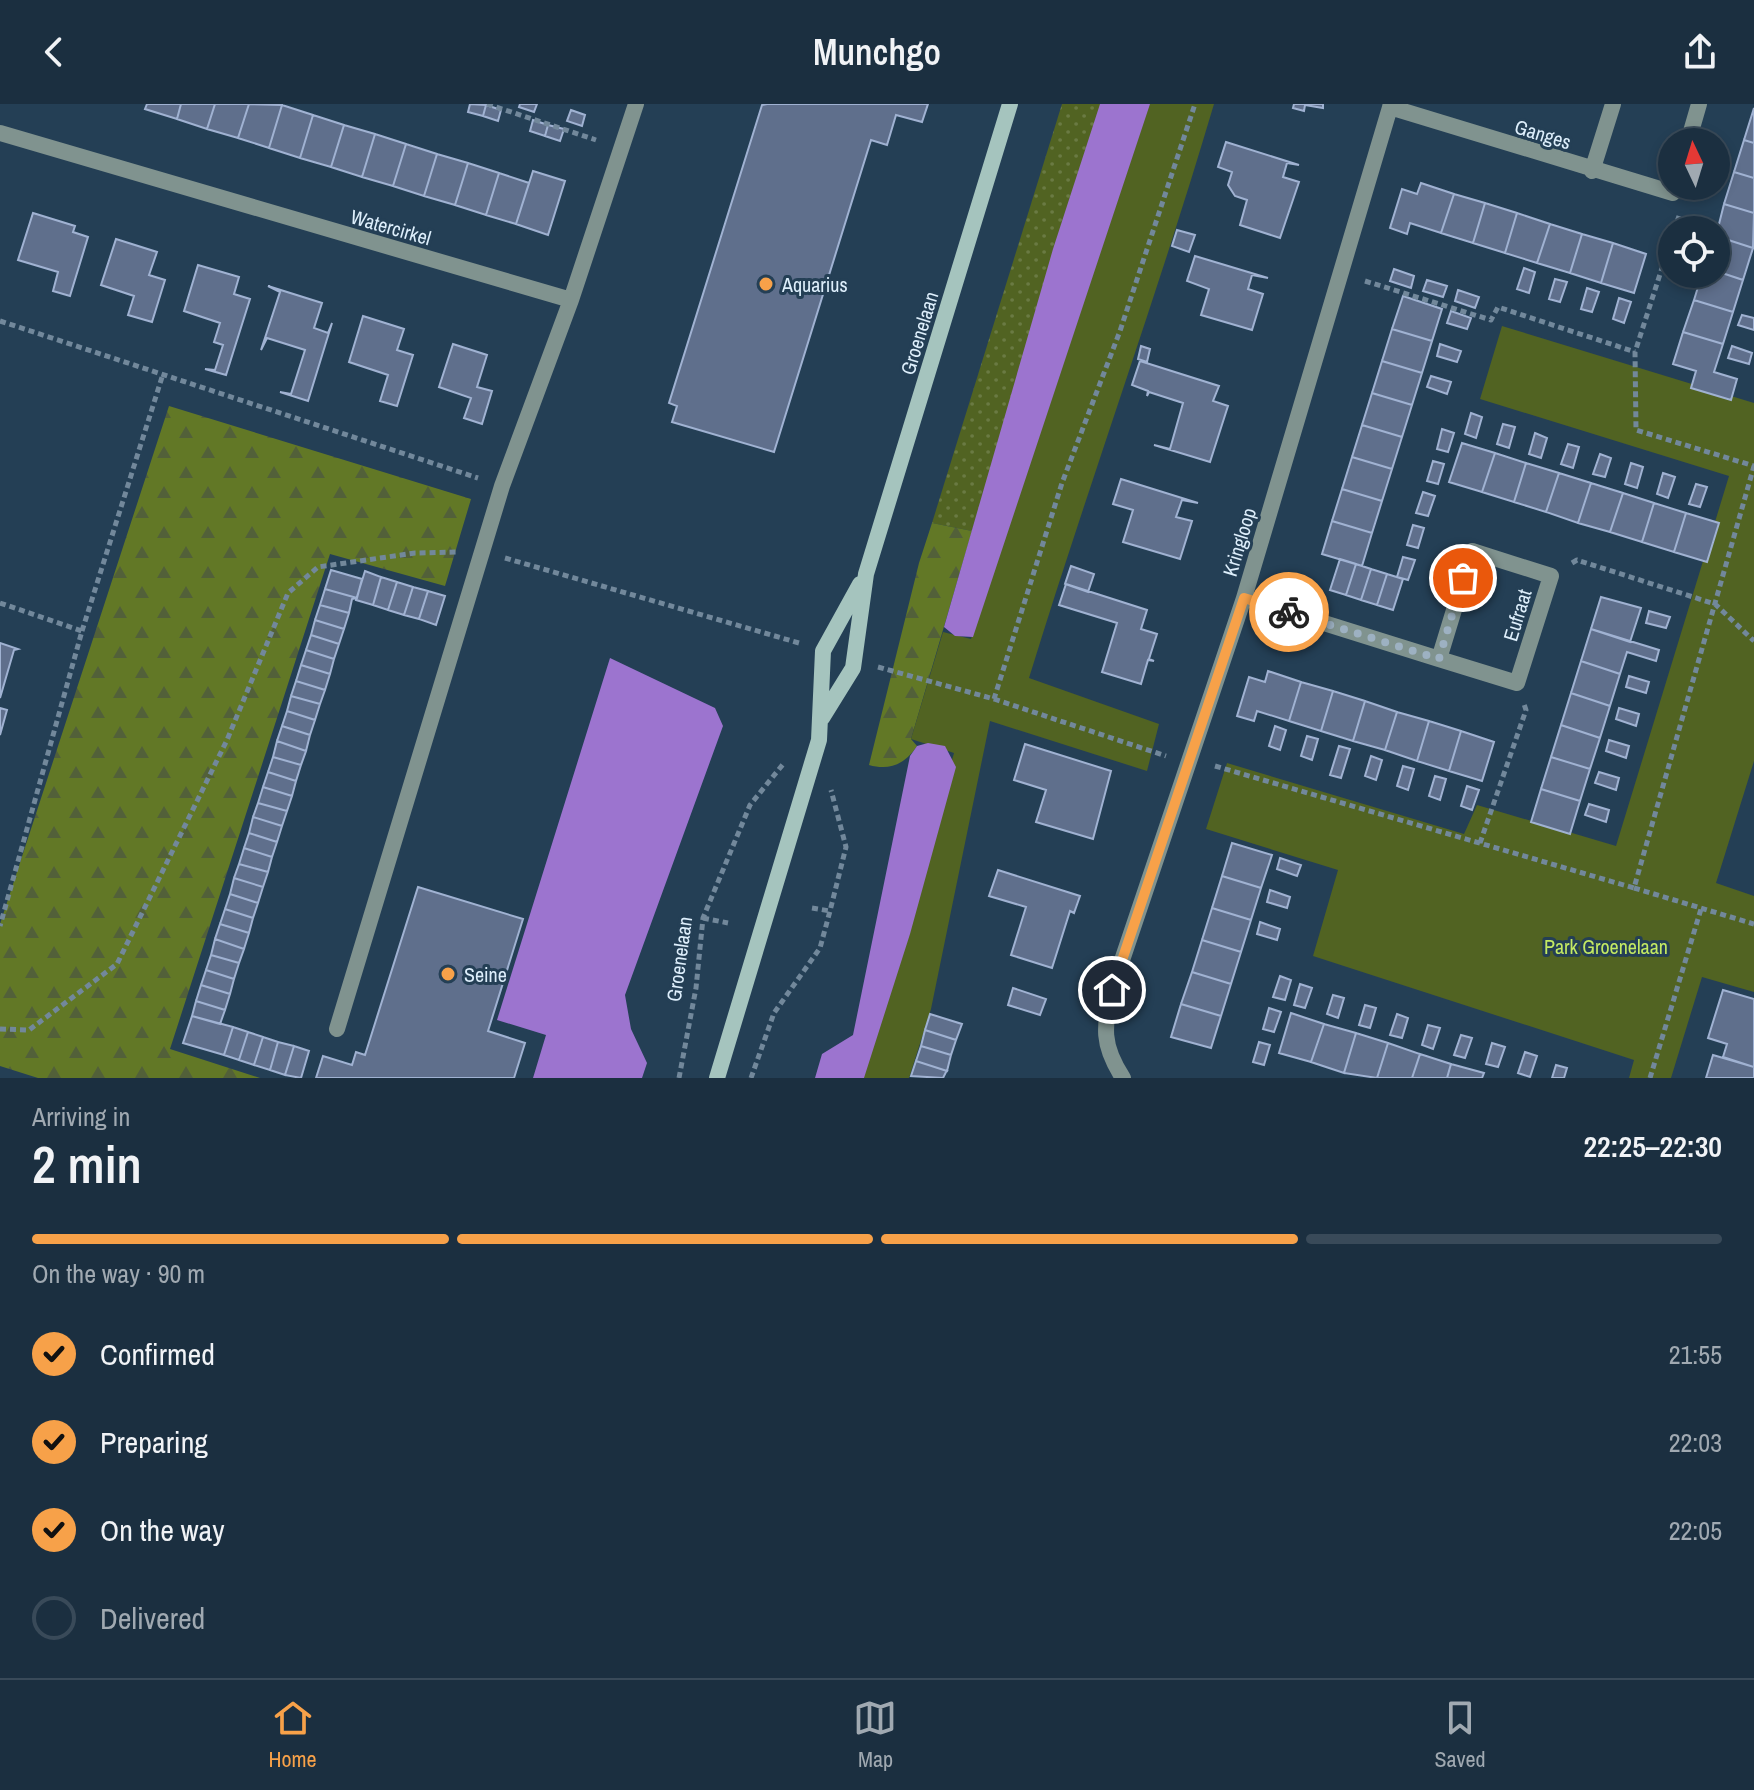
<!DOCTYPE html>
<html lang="en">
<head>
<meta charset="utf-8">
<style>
  :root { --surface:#1b2f40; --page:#243747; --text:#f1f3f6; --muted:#a0a9b1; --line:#394a59; --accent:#f7a149 }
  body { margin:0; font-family:"Archivo Narrow",sans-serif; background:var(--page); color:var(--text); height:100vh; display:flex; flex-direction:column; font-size:30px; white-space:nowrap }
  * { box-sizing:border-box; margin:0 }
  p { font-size:26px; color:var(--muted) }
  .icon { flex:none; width:44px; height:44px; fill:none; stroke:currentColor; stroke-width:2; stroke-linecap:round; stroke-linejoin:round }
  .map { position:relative; height:974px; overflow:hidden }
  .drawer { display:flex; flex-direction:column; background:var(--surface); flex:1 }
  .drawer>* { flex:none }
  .needle { width:52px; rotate:356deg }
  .tools { position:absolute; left:1658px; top:24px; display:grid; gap:16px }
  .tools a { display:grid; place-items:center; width:72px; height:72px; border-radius:50%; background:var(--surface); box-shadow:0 4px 12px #0003,0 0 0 2px var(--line); font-size:40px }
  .pin { position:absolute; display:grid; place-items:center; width:68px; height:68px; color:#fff; margin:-34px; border:4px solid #fff; border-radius:50%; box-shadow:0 2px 8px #0007 }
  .courier { position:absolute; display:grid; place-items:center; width:80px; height:80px; margin:-40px; border:6px solid #f7a149; border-radius:50%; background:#fff; color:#222; box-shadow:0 2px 10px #0007 }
  .overview em { font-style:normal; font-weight:600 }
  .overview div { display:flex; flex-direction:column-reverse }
  .overview { display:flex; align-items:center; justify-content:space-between; height:136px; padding:0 32px }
  h1 { font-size:52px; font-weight:600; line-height:60px }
  .bar { display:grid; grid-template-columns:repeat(4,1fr); gap:12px 8px; align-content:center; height:96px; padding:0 32px }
  .bar i { height:10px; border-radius:6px; background:var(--line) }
  .bar .current { background:var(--accent) }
  .bar p { grid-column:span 4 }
  ol { padding:0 32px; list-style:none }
  li { display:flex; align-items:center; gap:24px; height:88px }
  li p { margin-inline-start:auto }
  li .icon { padding:8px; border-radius:50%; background:var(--accent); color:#111; stroke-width:4 }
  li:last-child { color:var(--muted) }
  li i { width:44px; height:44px; border:4px solid var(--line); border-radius:50% }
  header { display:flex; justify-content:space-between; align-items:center; height:104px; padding:0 32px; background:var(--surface); font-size:36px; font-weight:600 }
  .tabs { display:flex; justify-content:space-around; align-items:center; height:112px; border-top:2px solid var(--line); background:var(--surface); font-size:22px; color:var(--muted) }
  .tabs a { display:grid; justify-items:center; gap:4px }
  .tabs .current { color:var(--accent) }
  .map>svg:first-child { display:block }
</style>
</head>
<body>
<header><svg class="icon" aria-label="back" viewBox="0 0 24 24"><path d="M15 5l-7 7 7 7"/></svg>Munchgo<svg class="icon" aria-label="share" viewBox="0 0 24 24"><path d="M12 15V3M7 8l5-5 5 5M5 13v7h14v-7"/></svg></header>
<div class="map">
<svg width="1754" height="974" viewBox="0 0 1754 974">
  <defs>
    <pattern id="grass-dots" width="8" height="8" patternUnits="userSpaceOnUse" patternTransform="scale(2)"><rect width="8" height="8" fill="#516322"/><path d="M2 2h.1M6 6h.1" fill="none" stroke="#6a7a43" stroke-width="1.8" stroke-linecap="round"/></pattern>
    <pattern id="forest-firs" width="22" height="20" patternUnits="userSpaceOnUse" patternTransform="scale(2)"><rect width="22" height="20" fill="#627826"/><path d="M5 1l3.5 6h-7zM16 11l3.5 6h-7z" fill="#526039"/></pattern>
  </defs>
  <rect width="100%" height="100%" fill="#243f55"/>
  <!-- grass -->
  <path fill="url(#grass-dots)" d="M1062 0H1103L972 427 932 419Z"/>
  <!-- forest -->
  <path fill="url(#forest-firs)" d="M169 302 471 395 445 482 330 450 170 945 260 974H38L0 962V820Z
    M932 419 972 427 911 635 917 642C905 660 890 667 869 661L919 459Z"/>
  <!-- park -->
  <path fill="#516322" d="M1149 0H1214C1157 193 1088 382 1029 574L1159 620 1147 667 990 617 931 905 909 974H862L954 649 911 635 943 528 971 535 1048 290Z
    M1502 222 1754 299V657L1716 779 1754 792V888L1702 873 1671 974H1629L1634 956 1313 852 1338 766 1206 725 1227 659 1464 730 1477 701 1616 742 1729 372 1480 295Z"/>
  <!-- water -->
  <path fill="#9c74cf" d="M1100 0H1150L973 533 955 532 944 523 1053 145Z
    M610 554 715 604 723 622 625 891 631 925 647 959 642 974H533L546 931 497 916Z
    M928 639 945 642 956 663 910 830 864 974H815L822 950 853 931 910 652 917 642Z"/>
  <!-- building -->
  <path fill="#5f6f8c" stroke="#a0b2d2" stroke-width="2" d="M147 0H181L177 15 145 5Z
    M181 0H215L207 25 177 15Z
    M215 0H249L238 34 207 25Z
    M249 0 282 1 269 44 238 34Z
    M470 0 486 1 483 12 468 8Z
    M520 0H537L534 8 519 3Z
    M767 0H928L922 18 896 11 887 41 871 36 774 348 672 318 677 302 669 299 762 1Z
    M1294 0H1323V4L1305 1 1304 7 1293 4Z
    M282 1 313 11 300 54 269 44Z
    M486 1 501 6 498 17 483 12Z
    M1754 4V39L1744 36Z
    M571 6 585 11 582 22 567 17Z
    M313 11 344 21 331 63 300 54Z
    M533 16 548 21 545 32 530 27Z
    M344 21 375 30 362 73 331 63Z
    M548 21 564 25 560 37 545 32Z
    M375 30 406 40 393 82 362 73Z
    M1744 36 1754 39V74L1734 68Z
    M1226 38 1299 61 1287 59 1283 73 1299 78 1280 134 1240 121 1247 96 1235 92 1228 81 1232 68 1218 63Z
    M406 40 437 50 424 92 393 82Z
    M437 50 468 59 455 101 424 92Z
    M468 59 499 69 486 111 455 101Z
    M533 67 565 77 548 131 516 120Z
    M1734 68 1754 74V109L1724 100Z
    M499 69 529 79 516 120 486 111Z
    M1421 79 1454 90 1441 129 1410 119 1407 130 1390 124 1402 85 1417 90Z
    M1454 90 1485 99 1473 139 1441 129Z
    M1485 99 1517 109 1505 149 1473 139Z
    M1724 100 1754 109 1753 144 1716 132Z
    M33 109 75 122 73 128 88 133 70 192 53 187 58 168 18 156Z
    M1517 109 1550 120 1537 159 1505 149Z
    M1550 120 1582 130 1570 169 1537 159Z
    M1177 126 1195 131 1189 148 1172 142Z
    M1582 130 1613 139 1601 179 1570 169Z
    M1716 132 1753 144 1743 176 1716 167Z
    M116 135 157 148 149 171 165 176 152 218 128 211 134 192 101 181Z
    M1613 139 1646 150 1634 189 1601 179Z
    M1195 152 1268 174 1252 171 1248 185 1263 190 1252 226 1201 211 1209 185 1187 177Z
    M198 161 239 173 234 190 250 195 226 271 205 265 215 266 223 241 214 238 220 219 184 207Z
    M1524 164 1535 168 1529 189 1517 185Z
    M1394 165 1414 172 1411 184 1390 177Z
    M1716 167 1743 176 1733 208 1694 196 1702 170Z
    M1555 175 1567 178 1560 198 1549 195Z
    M1427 176 1447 182 1443 193 1423 187Z
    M268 182 322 199 314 224 328 229 332 219 308 297 280 288 291 290 305 246 267 234 261 246 280 188Z
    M1587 184 1599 188 1592 208 1581 205Z
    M1458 186 1479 193 1475 204 1455 197Z
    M1403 192 1442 205 1432 237 1392 225Z
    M1619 194 1631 198 1624 219 1613 215Z
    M1694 196 1733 208 1723 240 1683 228Z
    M1451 207 1471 214 1467 225 1447 219Z
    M1742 211 1754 214V226L1738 221Z
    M363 212 404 225 397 246 413 251 397 302 380 297 388 271 349 258Z
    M1392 225 1432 237 1422 269 1382 257Z
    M1683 228 1723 240 1714 268 1737 275 1731 296 1691 284 1696 267 1673 260Z
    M453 240 487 251 477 283 492 287 482 320 464 314 471 294 439 283Z
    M1440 240 1461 247 1457 258 1437 252Z
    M1141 242 1150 245 1147 258 1138 255Z
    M1732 242 1752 249 1749 260 1728 254Z
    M1140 257 1219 282 1213 297 1228 302 1210 358 1154 341 1170 345 1183 299 1149 288 1147 292 1148 287 1132 281Z
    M1382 257 1422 269 1412 301 1372 289Z
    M1431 272 1451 278 1447 290 1427 283Z
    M1372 289 1412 301 1402 333 1362 321Z
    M1471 309 1482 313 1476 334 1465 330Z
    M1503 320 1515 323 1509 344 1497 340Z
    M1362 321 1402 333 1392 365 1352 353Z
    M1442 325 1454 329 1448 348 1437 345Z
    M1535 329 1547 334 1541 354 1529 350Z
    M1462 339 1495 349 1482 388 1449 378Z
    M1568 340 1579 343 1573 364 1561 360Z
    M1495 349 1526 359 1514 398 1482 388Z
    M1600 350 1611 354 1605 373 1593 370Z
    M1352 353 1392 365 1382 397 1342 385Z
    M1433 357 1444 360 1438 380 1427 377Z
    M1526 359 1559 369 1546 408 1514 398Z
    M1631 359 1643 363 1637 384 1625 380Z
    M1559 369 1591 379 1578 419 1546 408Z
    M1663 369 1675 373 1668 394 1657 390Z
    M1121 375 1198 399 1182 396 1176 413 1192 417 1180 455 1123 438 1133 406 1113 400Z
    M1591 379 1623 389 1610 428 1578 419Z
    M1696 380 1707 383 1700 403 1689 400Z
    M1342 385 1382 397 1372 429 1332 417Z
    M1423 388 1435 392 1428 412 1416 409Z
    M1623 389 1654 399 1642 438 1610 428Z
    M1654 399 1686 409 1674 448 1642 438Z
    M1686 409 1719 419 1707 458 1674 448Z
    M1332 417 1372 429 1362 462 1322 450Z
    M1413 421 1424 424 1418 444 1407 441Z
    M1403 453 1415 456 1408 476 1397 473Z
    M1340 455 1356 460 1346 491 1330 486Z
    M1356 460 1371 465 1361 496 1346 491Z
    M1071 462 1094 470 1088 488 1065 480Z
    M1371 465 1387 470 1377 501 1361 496Z
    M331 466 362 475 357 494 325 485Z
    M365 467 381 473 373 501 356 496Z
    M1387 470 1403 475 1393 506 1377 501Z
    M381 473 397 478 388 506 373 501Z
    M397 478 413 483 404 511 388 506Z
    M1066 480 1147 506 1141 525 1157 530 1149 555 1154 557 1148 556 1141 580 1102 568 1117 519 1059 501Z
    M413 483 428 487 419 515 404 511Z
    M325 485 357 494 352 495 349 509 320 501Z
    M428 487 445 492 436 521 419 515Z
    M1601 493 1641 504 1630 538 1591 525Z
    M320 501 349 509 344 525 315 516Z
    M1649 507 1670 513 1666 524 1646 519Z
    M315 516 344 525 339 540 311 531Z
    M1591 525 1659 546 1656 557 1627 548 1620 570 1581 557Z
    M311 531 339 540 334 555 306 546Z
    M0 539 18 545 14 546 0 594Z
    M306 546 334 555 330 570 301 561Z
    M1581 557 1620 570 1610 602 1571 589Z
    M301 561 330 570 325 586 296 577Z
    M1268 567 1301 578 1289 617 1257 607 1254 617 1237 612 1249 573 1265 578Z
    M1629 572 1649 578 1646 589 1626 583Z
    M296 577 325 586 320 600 291 592Z
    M1301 578 1333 587 1321 627 1289 617Z
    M1333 587 1365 597 1353 637 1321 627Z
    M1571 589 1610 602 1600 634 1561 621Z
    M291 592 320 600 315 616 287 607Z
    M1365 597 1397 608 1385 646 1353 637Z
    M0 604 7 606 0 631Z
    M1619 604 1639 610 1636 622 1616 615Z
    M287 607 315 616 310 631 282 622Z
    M1397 608 1429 617 1417 657 1385 646Z
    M1429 617 1461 627 1449 667 1417 657Z
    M1561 621 1600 634 1590 665 1551 653Z
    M282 622 310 631 306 647 277 637Z
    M1275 622 1286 626 1280 646 1269 642Z
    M1461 627 1494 638 1482 677 1449 667Z
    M1307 632 1318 635 1312 656 1301 652Z
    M1609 636 1629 642 1626 654 1606 647Z
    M277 637 306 647 301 661 273 653Z
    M1025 640 1111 667 1093 735 1036 718 1046 686 1014 676Z
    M1339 642 1350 645 1341 674 1330 671Z
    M1371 652 1382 656 1376 676 1365 672Z
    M273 653 301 661 296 677 268 668Z
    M1551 653 1590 665 1580 697 1541 685Z
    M1403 662 1414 665 1408 686 1397 682Z
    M268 668 296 677 292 692 263 683Z
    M1599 668 1619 674 1616 686 1595 679Z
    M1435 672 1446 675 1440 696 1429 692Z
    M1467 682 1479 686 1472 706 1461 702Z
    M263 683 292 692 287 707 258 699Z
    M1541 685 1580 697 1570 730 1531 718Z
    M258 699 287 707 282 722 253 713Z
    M1589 700 1609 706 1606 718 1585 711Z
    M253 713 282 722 277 738 249 729Z
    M249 729 277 738 272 753 244 744Z
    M1232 739 1272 751 1261 784 1222 772Z
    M244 744 272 753 268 768 239 760Z
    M1280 754 1301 761 1297 772 1277 765Z
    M239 760 268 768 263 783 234 774Z
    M998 766 1080 792 1074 809 1070 807 1052 864 1011 851 1026 803 989 792Z
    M1222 772 1261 784 1251 816 1212 804Z
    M234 774 263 783 258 799 230 790Z
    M418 783 523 815 488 927 525 939 514 974H316L323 952 352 961 356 948 365 951Z
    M1270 786 1290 793 1287 804 1267 798Z
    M230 790 258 799 253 814 225 805Z
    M1212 804 1251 816 1241 848 1202 836Z
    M225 805 253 814 249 829 220 820Z
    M1260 818 1280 825 1277 836 1257 830Z
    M220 820 249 829 244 845 215 835Z
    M215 835 244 845 239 859 211 851Z
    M1202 836 1241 848 1231 880 1192 868Z
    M211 851 239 859 234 875 206 866Z
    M206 866 234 875 230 890 201 881Z
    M1192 868 1231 880 1221 912 1181 900Z
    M1280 872 1291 876 1285 896 1273 893Z
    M1300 880 1312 884 1305 904 1294 901Z
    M201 881 230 890 225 906 196 897Z
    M1013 884 1046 895 1040 911 1008 901Z
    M1723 886 1754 895V963L1723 953 1727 940 1708 934Z
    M1333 891 1344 894 1338 914 1327 910Z
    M196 897 225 906 220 920 192 912Z
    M1181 900 1221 912 1211 944 1171 933Z
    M1365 901 1376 904 1370 924 1359 921Z
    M1269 904 1281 908 1274 928 1263 925Z
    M1291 909 1324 920 1311 958 1279 949Z
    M930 910 962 920 956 936 925 926Z
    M1397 910 1408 914 1402 934 1390 931Z
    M192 912 233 923 224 951 183 939Z
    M1324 920 1356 929 1344 969 1311 958Z
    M1428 921 1440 924 1433 945 1422 941Z
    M233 923 248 928 239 956 224 951Z
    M925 926 956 936 951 951 921 942Z
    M248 928 263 933 254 961 239 956Z
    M1356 929 1388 939 1377 974 1344 969Z
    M1461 931 1472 934 1465 954 1454 951Z
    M263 933 278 938 270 966 254 961Z
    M278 938 294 942 285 971 270 966Z
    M1259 938 1270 941 1264 961 1253 958Z
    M1388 939 1420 950 1412 974H1377Z
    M1492 939 1505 943 1498 963 1486 960Z
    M294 942 309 947 301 974 285 971Z
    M921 942 951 951 947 967 916 957Z
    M1525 948 1537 952 1530 973 1518 969Z
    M1420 950 1451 960 1447 974H1412Z
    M1713 951 1754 963V974H1706Z
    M916 957 947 967 946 968 943 974 911 972Z
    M1451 960 1484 969 1482 974H1447Z
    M1556 961 1567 964 1564 974H1552Z"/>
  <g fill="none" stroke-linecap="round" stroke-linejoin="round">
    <!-- path -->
    <path stroke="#72889b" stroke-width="5" stroke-dasharray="6 4" stroke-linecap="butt" d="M487 0 596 36
      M1674 126 1679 112
      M1672 133 1635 248 1636 326 1754 362
      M1365 177 1491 216 1498 203 1635 248
      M0 217 478 374
      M505 454 799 539
      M1572 459 1577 456 1715 500 1754 537
      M0 499 82 527 0 822
      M82 527 163 270
      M878 563 994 595 1062 379 1120 227 1195 0
      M994 595 1166 652
      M1215 662 1634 784 1754 362
      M1480 739 1526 606 1524 600
      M1634 784 1754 820
      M812 804 830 807
      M703 814 728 819
      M0 925 29 926 117 860 227 636 288 489 318 463 415 449 456 448
      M679 974 696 884 703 814 750 701 784 659
      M751 974 774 909 820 844 830 807 846 743 831 686
      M1650 974 1701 805"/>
    <!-- street -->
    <path stroke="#80938f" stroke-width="16" d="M1390 3 1673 89 1675 82
      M0 29 571 196 636 0
      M1688 38 1699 0
      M1592 67 1613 0
      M1244 494 1439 555 1472 447 1551 472 1517 579 1439 555
      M337 925 502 382 571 196
      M1123 974C1101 940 1104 924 1112 886L1244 494 1391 0"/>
    <!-- secondary -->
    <path stroke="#a5c4be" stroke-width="16" d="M822 614 853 564 866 470 1010 0
      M717 974 819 636 823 547 860 480"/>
  </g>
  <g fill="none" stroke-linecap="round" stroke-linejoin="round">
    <!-- done -->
    <path stroke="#9db1c2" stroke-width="8" stroke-dasharray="0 14.4" d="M1289 508 1439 555 1463 474"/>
    <!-- route -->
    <path stroke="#f7a149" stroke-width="10" d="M1112 886 1244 494 1289 508"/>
  </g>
  <!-- markers -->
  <g fill="#f7a149" stroke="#243f55" stroke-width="3">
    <circle cx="766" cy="180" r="8"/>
    <circle cx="448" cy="870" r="8"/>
  </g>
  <g text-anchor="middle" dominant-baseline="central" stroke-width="6" stroke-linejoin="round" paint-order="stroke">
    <!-- street labels -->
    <g font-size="20" fill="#deeffc" stroke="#243f55">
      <text transform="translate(1543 30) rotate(17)">Ganges</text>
      <text transform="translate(391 123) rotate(16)">Watercirkel</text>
      <text transform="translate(919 229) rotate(-73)">Groenelaan</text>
      <text transform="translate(1239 438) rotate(-73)">Kringloop</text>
      <text transform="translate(1517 511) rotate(-73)">Eufraat</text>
      <text transform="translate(679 855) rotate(-82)">Groenelaan</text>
    </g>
    <!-- poi labels -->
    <g font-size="20" fill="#deeffc" stroke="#243f55" text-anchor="start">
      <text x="782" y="180">Aquarius</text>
      <text x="464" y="870">Seine</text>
    </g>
    <!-- park labels -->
    <g font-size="20" fill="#c4ea62" stroke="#243f55">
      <text x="1606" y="842">Park Groenelaan</text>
    </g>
  </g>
</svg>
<div class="tools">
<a><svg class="needle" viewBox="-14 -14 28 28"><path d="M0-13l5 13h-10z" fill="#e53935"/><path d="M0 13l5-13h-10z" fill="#a0a9b1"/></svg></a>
<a><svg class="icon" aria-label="locate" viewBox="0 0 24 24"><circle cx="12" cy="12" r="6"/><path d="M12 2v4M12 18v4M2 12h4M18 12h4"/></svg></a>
</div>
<div class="pin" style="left:1463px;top:474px;background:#ea580c"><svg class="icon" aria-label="bag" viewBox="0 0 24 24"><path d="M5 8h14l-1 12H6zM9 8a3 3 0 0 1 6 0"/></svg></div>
<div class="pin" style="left:1112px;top:886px;background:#1f2937"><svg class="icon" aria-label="home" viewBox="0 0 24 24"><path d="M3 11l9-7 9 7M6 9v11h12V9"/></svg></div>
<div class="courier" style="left:1289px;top:508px"><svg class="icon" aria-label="bike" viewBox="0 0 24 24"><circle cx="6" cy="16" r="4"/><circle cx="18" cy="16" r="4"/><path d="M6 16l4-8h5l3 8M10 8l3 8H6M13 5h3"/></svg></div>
</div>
<section class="drawer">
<div class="overview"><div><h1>2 min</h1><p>Arriving in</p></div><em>22:25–22:30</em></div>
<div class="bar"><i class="current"></i><i class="current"></i><i class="current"></i><i></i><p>On the way · 90 m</p></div>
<ol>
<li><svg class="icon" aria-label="check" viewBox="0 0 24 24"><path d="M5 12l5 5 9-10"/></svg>Confirmed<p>21:55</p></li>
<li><svg class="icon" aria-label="check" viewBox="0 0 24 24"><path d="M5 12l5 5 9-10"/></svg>Preparing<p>22:03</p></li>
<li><svg class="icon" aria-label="check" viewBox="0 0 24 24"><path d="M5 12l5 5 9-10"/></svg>On the way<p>22:05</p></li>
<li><i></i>Delivered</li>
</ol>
</section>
<nav class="tabs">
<a class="current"><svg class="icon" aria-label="home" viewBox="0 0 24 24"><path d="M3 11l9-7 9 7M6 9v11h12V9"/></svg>Home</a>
<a><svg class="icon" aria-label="map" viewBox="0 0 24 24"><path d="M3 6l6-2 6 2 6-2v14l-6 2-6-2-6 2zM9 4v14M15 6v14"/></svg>Map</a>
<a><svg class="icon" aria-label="saved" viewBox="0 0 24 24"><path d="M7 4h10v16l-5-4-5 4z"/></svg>Saved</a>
</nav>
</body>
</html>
